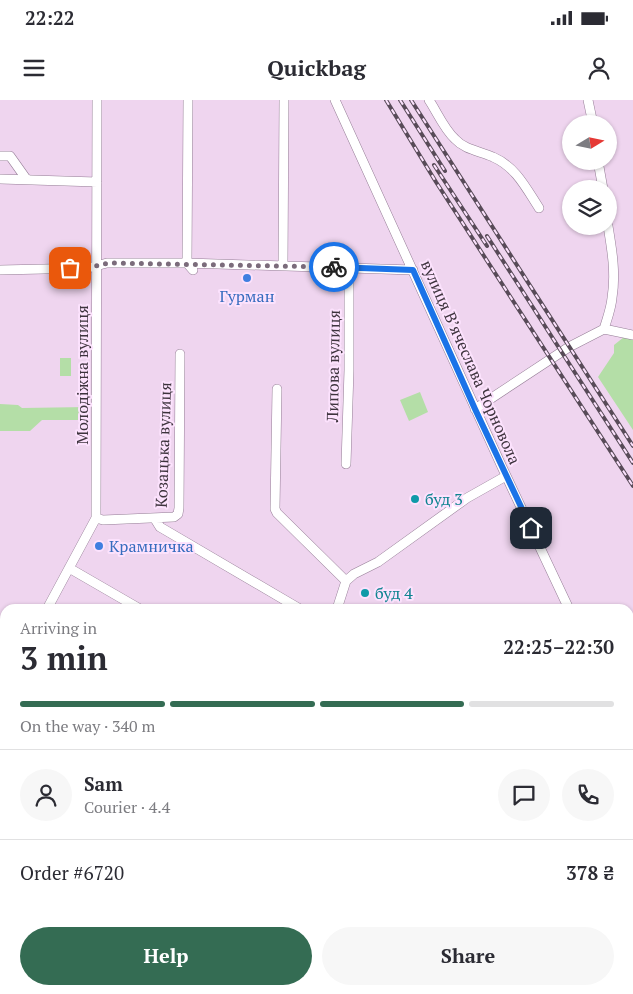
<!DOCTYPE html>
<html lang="en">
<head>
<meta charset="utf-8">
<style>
  :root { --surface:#fff; --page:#f7f7f7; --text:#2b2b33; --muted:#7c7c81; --line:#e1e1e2; --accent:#346c53 }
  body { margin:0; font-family:"PT Serif",serif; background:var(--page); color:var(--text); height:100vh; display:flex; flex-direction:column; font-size:19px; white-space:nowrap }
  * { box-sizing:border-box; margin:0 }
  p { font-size:16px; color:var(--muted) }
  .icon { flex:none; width:28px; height:28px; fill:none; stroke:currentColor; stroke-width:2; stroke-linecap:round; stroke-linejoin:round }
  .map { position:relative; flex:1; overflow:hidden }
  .drawer { position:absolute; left:0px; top:504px; width:634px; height:391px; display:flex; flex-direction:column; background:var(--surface); border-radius:15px 15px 0 0; box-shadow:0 1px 4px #0004 }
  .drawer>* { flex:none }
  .needle { width:32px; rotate:80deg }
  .tools { position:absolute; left:562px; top:15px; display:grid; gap:10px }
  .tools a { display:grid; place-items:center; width:55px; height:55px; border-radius:50%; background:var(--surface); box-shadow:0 1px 4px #0004; font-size:25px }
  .pin { position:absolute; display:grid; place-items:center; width:42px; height:42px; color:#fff; margin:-21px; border-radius:10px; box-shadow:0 2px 8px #0006 }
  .courier { position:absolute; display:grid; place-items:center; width:50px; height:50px; margin:-25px; border:4px solid #1a73e8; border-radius:50%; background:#fff; color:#222; box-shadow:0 1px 6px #0007 }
  .headline em { font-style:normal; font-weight:700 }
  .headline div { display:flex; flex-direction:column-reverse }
  .headline { display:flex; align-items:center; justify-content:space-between; height:85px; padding:0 20px }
  h1 { font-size:32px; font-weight:700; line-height:38px }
  .bar { display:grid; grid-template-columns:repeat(4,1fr); gap:8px 5px; align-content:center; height:60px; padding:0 20px }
  .bar i { height:6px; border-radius:4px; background:var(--line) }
  .bar .selected { background:var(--accent) }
  .bar p { grid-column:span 4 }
  .line { display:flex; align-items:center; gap:12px; padding:0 20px; border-top:1px solid var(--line) }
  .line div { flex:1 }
  .round { display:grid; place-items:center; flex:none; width:52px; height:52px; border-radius:26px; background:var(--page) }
  .action { display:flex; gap:10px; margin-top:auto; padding:10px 20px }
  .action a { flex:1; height:58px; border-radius:30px; background:var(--accent); color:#fff; font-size:20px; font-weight:700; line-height:58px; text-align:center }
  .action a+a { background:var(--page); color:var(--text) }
  .status { display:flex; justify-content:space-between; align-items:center; height:35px; padding:0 25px; background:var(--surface); direction:ltr }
  .status svg { height:14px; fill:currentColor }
  header { display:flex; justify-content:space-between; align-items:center; height:65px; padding:0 20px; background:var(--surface); font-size:22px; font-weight:700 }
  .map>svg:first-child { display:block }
</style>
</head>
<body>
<div class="status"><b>22:22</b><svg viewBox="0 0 49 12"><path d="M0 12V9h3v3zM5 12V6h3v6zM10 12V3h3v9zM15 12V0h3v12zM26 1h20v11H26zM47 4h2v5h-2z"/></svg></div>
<header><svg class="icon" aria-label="menu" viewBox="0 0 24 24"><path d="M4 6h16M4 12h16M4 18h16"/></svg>Quickbag<svg class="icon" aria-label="person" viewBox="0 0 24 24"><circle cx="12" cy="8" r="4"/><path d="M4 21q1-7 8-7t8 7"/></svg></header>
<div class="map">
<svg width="633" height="894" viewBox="0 0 633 894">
  <rect width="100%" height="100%" fill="#efd5ef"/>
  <!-- green -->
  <path fill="#b4dea7" d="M624 237 633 238V330L598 277 614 253V245Z
    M60 258H71V276H60Z
    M420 292 428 312 409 321 400 300Z
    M0 304 18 305 22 308 87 307V320H42L30 331H0Z
    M629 657 633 667V689L629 688Z"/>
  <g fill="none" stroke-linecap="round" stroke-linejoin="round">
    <!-- minor casing -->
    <g stroke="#957d96" stroke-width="10">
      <path id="minor" d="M188 0 187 163 193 170
        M335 0 502 367 569 509
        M429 0C437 12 444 29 455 39 465 50 480 51 493 57 516 67 526 88 539 108
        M588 0 593 24
        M0 56H10L27 80
        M598 61 603 89
        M0 79 97 82
        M283 166 284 0
        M0 170 88 168 107 163H187L413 170
        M604 229C607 219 611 209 612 198 616 174 612 150 608 126
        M277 289 275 409 277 413 346 481
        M475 309 569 247 604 229 633 235
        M346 364 349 270V168
        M96 418 103 420 174 417 178 414 179 408 180 254
        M155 419 160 427 300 509
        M69 468 140 509
        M47 509 96 418 97 0
        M337 509 346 481 354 474 378 462 467 398 506 376
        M0 595 5 586
        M629 643 633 653
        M629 692 633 695
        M629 782 633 784
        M14 894 15 890
        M60 894 61 890
        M174 894 175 890"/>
    </g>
    <!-- major casing -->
    <g stroke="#957d96" stroke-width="12">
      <path id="major" d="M0 628 5 631
        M460 890 467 894"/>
    </g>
    <!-- minor -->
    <use href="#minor" stroke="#fff" stroke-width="9"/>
    <!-- major -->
    <use href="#major" stroke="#fff" stroke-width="11"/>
    <!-- rail casing -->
    <g stroke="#584b58" stroke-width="4">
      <path id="rail" d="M386 0 436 82 633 386
        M400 0 445 71
        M411 0 633 346
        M434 65 487 146
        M487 136 633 363"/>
    </g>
    <!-- rail -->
    <use href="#rail" stroke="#fce2fd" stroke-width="2" stroke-dasharray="5.5" stroke-linecap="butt"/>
  </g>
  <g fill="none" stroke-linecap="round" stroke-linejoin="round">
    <!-- done -->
    <path stroke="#7b6c7b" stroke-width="5" stroke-dasharray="0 9" d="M70 168H88L108 163 334 167"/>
    <!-- route -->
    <path stroke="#1a73e8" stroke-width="6" d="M334 167 413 170 475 309 531 428"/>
  </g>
  <!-- markers -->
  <g fill="#3f7fe0" stroke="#fce2fd" stroke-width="2">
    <circle cx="247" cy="178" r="5"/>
    <circle cx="99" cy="446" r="5"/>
  </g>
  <g fill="#0f9aa8" stroke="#fce2fd" stroke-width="2">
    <circle cx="415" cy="399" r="5"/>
    <circle cx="365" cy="493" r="5"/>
  </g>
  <g text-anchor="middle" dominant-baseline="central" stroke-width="4" stroke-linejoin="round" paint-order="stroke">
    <!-- shop labels -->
    <g font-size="16" fill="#366cbe" stroke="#fce2fd">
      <text x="247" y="196">Гурман</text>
      <text x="109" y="446" text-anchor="start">Крамничка</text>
    </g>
    <!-- street labels -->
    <g font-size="16" fill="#3d333d" stroke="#fce2fd">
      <text transform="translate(471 262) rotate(66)">вулиця Вʼячеслава Чорновола</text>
      <text transform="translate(333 266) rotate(-89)">Липова вулиця</text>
      <text transform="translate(82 275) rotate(-90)">Молодіжна вулиця</text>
      <text transform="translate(163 345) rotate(-88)">Козацька вулиця</text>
    </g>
    <!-- culture labels -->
    <g font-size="16" fill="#0d838f" stroke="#fce2fd" text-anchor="start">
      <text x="425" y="399">буд 3</text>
      <text x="375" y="493">буд 4</text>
    </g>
  </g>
</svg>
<div class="tools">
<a><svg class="needle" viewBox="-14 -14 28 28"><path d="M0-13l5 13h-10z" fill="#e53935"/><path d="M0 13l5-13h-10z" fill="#7c7c81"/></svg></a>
<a><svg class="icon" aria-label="layers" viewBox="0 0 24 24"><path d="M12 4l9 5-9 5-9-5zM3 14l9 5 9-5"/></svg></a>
</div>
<div class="pin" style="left:70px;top:168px;background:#ea580c"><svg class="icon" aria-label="bag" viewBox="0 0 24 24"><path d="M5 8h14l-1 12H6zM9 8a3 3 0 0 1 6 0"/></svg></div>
<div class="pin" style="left:531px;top:428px;background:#1f2937"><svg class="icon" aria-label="home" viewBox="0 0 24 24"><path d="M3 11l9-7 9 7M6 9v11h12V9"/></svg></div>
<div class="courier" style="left:334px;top:167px"><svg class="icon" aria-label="bike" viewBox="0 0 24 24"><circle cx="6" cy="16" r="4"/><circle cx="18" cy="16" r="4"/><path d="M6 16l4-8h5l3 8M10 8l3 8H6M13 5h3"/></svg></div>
<section class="drawer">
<div class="headline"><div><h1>3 min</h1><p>Arriving in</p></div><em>22:25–22:30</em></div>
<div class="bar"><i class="selected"></i><i class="selected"></i><i class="selected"></i><i></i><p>On the way · 340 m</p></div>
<div class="line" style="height:90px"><a class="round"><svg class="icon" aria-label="person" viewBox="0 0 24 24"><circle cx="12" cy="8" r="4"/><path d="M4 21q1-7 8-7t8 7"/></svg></a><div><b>Sam</b><p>Courier · 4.4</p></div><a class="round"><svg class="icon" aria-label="chat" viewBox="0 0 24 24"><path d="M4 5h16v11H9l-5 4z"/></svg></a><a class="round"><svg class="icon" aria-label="phone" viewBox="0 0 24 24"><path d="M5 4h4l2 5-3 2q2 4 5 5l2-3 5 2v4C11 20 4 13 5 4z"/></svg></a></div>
<div class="line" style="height:65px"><div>Order #6720</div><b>378 ₴</b></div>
<div class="action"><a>Help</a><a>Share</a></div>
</section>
</div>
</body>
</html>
